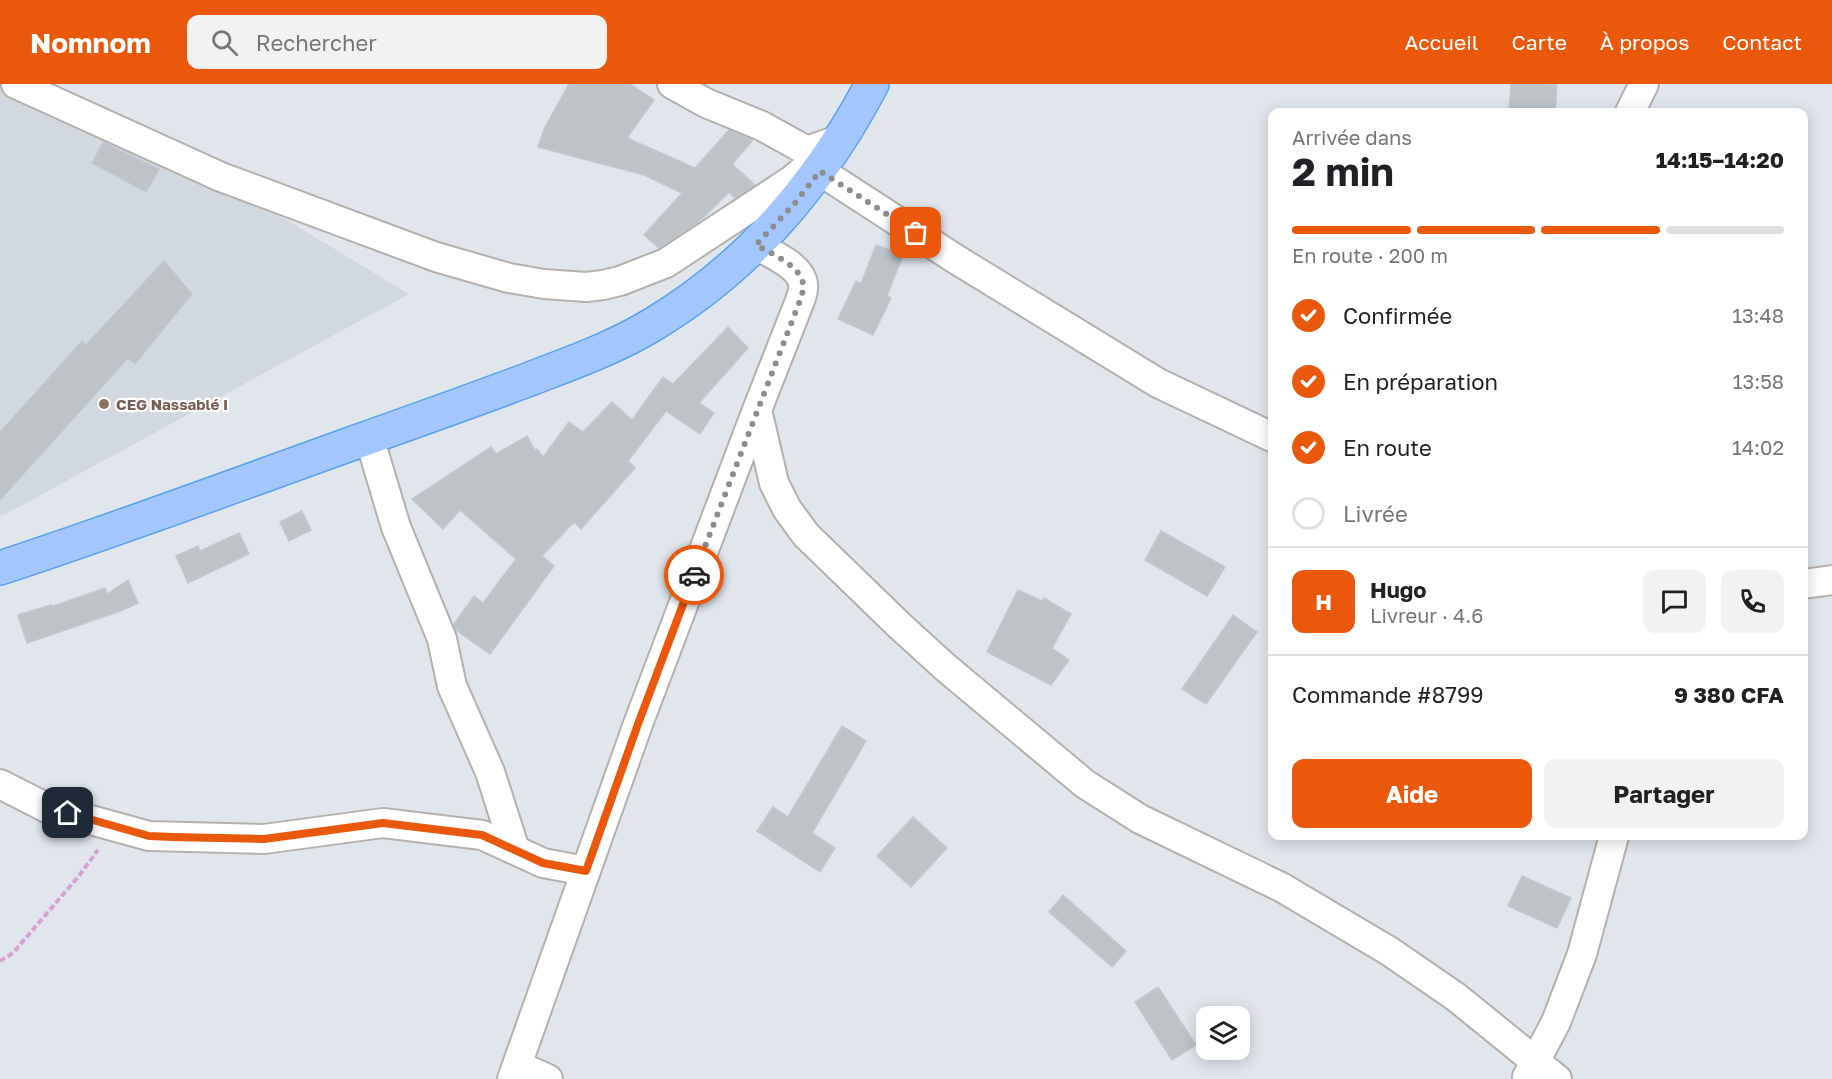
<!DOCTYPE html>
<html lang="fr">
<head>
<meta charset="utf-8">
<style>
  :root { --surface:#fff; --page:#f2f2f2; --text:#202124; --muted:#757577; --line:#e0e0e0; --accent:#ea580c }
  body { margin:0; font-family:"Golos Text",sans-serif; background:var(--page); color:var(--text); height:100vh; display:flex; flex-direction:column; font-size:22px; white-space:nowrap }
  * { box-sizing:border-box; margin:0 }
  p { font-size:20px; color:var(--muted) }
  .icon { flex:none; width:33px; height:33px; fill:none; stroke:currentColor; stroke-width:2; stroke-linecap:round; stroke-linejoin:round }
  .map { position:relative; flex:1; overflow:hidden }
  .sheet { position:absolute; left:1268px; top:24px; width:540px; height:732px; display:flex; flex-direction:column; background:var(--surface); border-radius:12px; box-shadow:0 3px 15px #0003 }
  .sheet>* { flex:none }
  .buttons { position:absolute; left:1196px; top:922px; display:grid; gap:12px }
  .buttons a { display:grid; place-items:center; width:54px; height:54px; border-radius:12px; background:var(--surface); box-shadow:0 3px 15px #0003; font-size:30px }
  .pin { position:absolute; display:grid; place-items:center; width:51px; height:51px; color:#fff; margin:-26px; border-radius:12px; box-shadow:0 3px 9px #0006 }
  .courier { position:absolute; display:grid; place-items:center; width:60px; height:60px; margin:-30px; border:4px solid #ea580c; border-radius:50%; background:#fff; color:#222; box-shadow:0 2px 8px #0007 }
  .head em { font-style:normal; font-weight:700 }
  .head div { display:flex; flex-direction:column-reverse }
  .head { display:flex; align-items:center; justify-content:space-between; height:102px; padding:0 24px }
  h1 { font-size:39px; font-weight:700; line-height:45px }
  .bar { display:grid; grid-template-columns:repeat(4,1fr); gap:9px 6px; align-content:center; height:72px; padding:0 24px }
  .bar i { height:8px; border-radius:4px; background:var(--line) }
  .bar .selected { background:var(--accent) }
  .bar p { grid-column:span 4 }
  .line { display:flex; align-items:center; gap:15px; padding:0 24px; border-top:2px solid var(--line) }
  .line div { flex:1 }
  .round { display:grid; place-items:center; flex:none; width:63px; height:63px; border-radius:12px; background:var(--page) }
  ol { padding:0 24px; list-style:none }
  li { display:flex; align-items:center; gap:18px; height:66px }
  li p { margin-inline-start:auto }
  li .icon { padding:6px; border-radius:50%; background:var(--accent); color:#fff; stroke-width:4 }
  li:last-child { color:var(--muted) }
  li i { width:33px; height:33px; border:3px solid var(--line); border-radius:50% }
  .action { display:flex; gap:12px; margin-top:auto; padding:12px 24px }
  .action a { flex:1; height:69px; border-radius:12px; background:var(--accent); color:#fff; font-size:24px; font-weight:700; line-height:69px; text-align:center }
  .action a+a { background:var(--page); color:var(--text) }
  header { display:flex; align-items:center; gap:36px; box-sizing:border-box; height:84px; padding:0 30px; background:var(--accent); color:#fff }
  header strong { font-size:28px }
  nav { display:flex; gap:33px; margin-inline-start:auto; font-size:21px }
  .search { width:420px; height:54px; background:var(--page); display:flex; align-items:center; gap:15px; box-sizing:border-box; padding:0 21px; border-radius:12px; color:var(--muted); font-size:22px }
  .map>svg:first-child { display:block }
</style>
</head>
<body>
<header>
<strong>Nomnom</strong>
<div class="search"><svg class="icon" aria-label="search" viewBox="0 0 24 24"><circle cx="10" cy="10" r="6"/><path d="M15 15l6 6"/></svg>Rechercher</div>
<nav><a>Accueil</a><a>Carte</a><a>À propos</a><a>Contact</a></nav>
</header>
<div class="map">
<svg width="1832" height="995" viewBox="0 0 1832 995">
  <rect width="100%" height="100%" fill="#e1e6ed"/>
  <!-- education -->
  <path fill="#d2d8df" d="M0 2 107 52 267 124 409 210 6 430 0 431Z"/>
  <!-- building -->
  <path fill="#bdc3c7" stroke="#c0c9d1" stroke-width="1.5" d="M569 0H630L654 16 627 54 695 84 729 46 753 56 732 80 755 101 735 114 729 108 702 135 701 134 696 140 659 164 644 151 682 109 644 91 538 63 544 45Z
    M1511 0 1557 1 1555 28H1509Z
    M103 58 159 85 146 108 92 79Z
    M876 161 903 171 887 212 891 214 873 251 838 235 856 197 861 200Z
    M164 177 192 210 135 280 128 274 0 416V348L82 257 86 261Z
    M728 243 748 264 699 319 714 329 700 350 666 327 628 377 635 384 581 445 574 438 542 472 554 482 490 570 456 546 454 540 474 512 483 519 516 475 460 426 443 445 412 415 491 363 496 370 527 352 535 366 537 365 543 373 569 338 583 348 612 318 632 336 663 293 673 300Z
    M302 427 311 446 289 457 280 438Z
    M1161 447 1225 483 1207 512 1145 476Z
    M239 449 249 470 188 499 176 472 198 462 200 467Z
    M128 496 138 519 118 528 27 559 18 531 51 521V523L105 504 107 510Z
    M1018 506 1042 517 1044 514 1071 530 1052 564 1069 576 1051 601 987 568Z
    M1233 531 1257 548 1206 620 1182 605Z
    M842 642 866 657 812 749 835 764 820 788 757 747 773 723 788 733Z
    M913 733 947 764 911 803 877 772Z
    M1522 792 1571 814 1557 844 1508 822Z
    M1063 811 1126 867 1112 883 1049 828Z
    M1158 903 1196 961 1172 976 1135 918Z"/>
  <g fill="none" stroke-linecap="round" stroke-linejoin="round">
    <!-- minor casing -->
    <g stroke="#b4b0ad" stroke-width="32">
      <path id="minor" d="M16 0 221 93 436 173 509 194 544 200 586 203 603 201 620 197 666 179 792 96 818 74
        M672 0 706 19 762 42 807 67 835 57
        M1630 28 1644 0
        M820 87 954 174 1158 299 1272 353
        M757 326 774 399 787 425 806 451 900 542 945 583 1085 700 1140 735 1281 803 1389 867 1456 913 1557 995
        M369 353 396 443 442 555 452 602 490 688 515 766
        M1803 500 1832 496
        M0 700 47 724 149 752 264 755 383 739 482 751 543 779 586 787
        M517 981 548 995
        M1527 993 1556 938 1582 870 1614 752
        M512 995 638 640 757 326 801 214C802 210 804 205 803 200 801 182 770 169 756 161"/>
    </g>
    <!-- primary casing -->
    <g stroke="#57a2f0" stroke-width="36">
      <path id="primary" d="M0 484C116 446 231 403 345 362 407 340 469 318 530 295 571 279 614 264 652 241 749 183 820 99 872 0"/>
    </g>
    <!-- path -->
    <path stroke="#d6a1d3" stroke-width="4" stroke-dasharray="6 3" stroke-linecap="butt" d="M0 877 13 869 78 793 98 766"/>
    <!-- minor -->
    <use href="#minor" stroke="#fff" stroke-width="28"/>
    <!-- primary -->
    <use href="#primary" stroke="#a4c6fe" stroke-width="33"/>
  </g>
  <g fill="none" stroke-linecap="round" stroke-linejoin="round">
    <!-- done -->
    <path stroke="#8e8d8d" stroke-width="6" stroke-dasharray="0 10.8" d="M694 491 801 214C802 210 804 204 803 200 801 182 770 169 756 161L795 119 820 87 916 149"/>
    <!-- route -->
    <path stroke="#ea580c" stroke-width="8" d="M68 729 149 752 172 753 264 755 383 739 482 751 543 779 586 787 638 640 694 491"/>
  </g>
  <!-- markers -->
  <circle fill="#8d6e63" stroke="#fff" stroke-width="2" cx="104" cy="320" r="6"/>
  <g text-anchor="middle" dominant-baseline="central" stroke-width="4.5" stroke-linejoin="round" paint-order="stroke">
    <!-- education labels -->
    <g font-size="15" font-weight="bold" fill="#785e54" stroke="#fff" text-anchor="start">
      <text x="116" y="320">CEG Nassablé I</text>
    </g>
  </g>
</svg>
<div class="buttons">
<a><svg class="icon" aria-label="layers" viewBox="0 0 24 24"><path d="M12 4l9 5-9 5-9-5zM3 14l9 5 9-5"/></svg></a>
</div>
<div class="pin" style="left:916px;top:149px;background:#ea580c"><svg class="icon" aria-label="bag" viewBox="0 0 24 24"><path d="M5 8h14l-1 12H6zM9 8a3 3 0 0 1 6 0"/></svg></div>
<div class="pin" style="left:68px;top:729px;background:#1f2937"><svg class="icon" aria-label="home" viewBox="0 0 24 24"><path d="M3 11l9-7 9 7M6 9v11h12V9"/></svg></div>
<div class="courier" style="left:694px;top:491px"><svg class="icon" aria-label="car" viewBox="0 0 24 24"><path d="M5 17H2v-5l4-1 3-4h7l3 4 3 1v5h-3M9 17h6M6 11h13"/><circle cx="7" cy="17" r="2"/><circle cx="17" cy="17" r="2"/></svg></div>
<section class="sheet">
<div class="head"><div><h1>2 min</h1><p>Arrivée dans</p></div><em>14:15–14:20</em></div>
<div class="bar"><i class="selected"></i><i class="selected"></i><i class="selected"></i><i></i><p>En route · 200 m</p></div>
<ol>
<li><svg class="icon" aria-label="check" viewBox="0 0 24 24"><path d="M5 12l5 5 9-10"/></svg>Confirmée<p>13:48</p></li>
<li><svg class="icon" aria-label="check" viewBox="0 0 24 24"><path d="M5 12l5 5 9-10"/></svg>En préparation<p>13:58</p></li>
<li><svg class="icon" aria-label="check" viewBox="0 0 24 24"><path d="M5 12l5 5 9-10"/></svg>En route<p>14:02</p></li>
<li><i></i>Livrée</li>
</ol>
<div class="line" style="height:108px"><b class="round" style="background:var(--accent);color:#fff">H</b><div><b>Hugo</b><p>Livreur · 4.6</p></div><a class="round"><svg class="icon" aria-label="chat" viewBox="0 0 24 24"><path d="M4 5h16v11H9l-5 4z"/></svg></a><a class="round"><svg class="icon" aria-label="phone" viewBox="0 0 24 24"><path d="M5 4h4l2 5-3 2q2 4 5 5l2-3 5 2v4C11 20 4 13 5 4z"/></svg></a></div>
<div class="line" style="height:78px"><div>Commande #8799</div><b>9 380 CFA</b></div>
<div class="action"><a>Aide</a><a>Partager</a></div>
</section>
</div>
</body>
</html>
